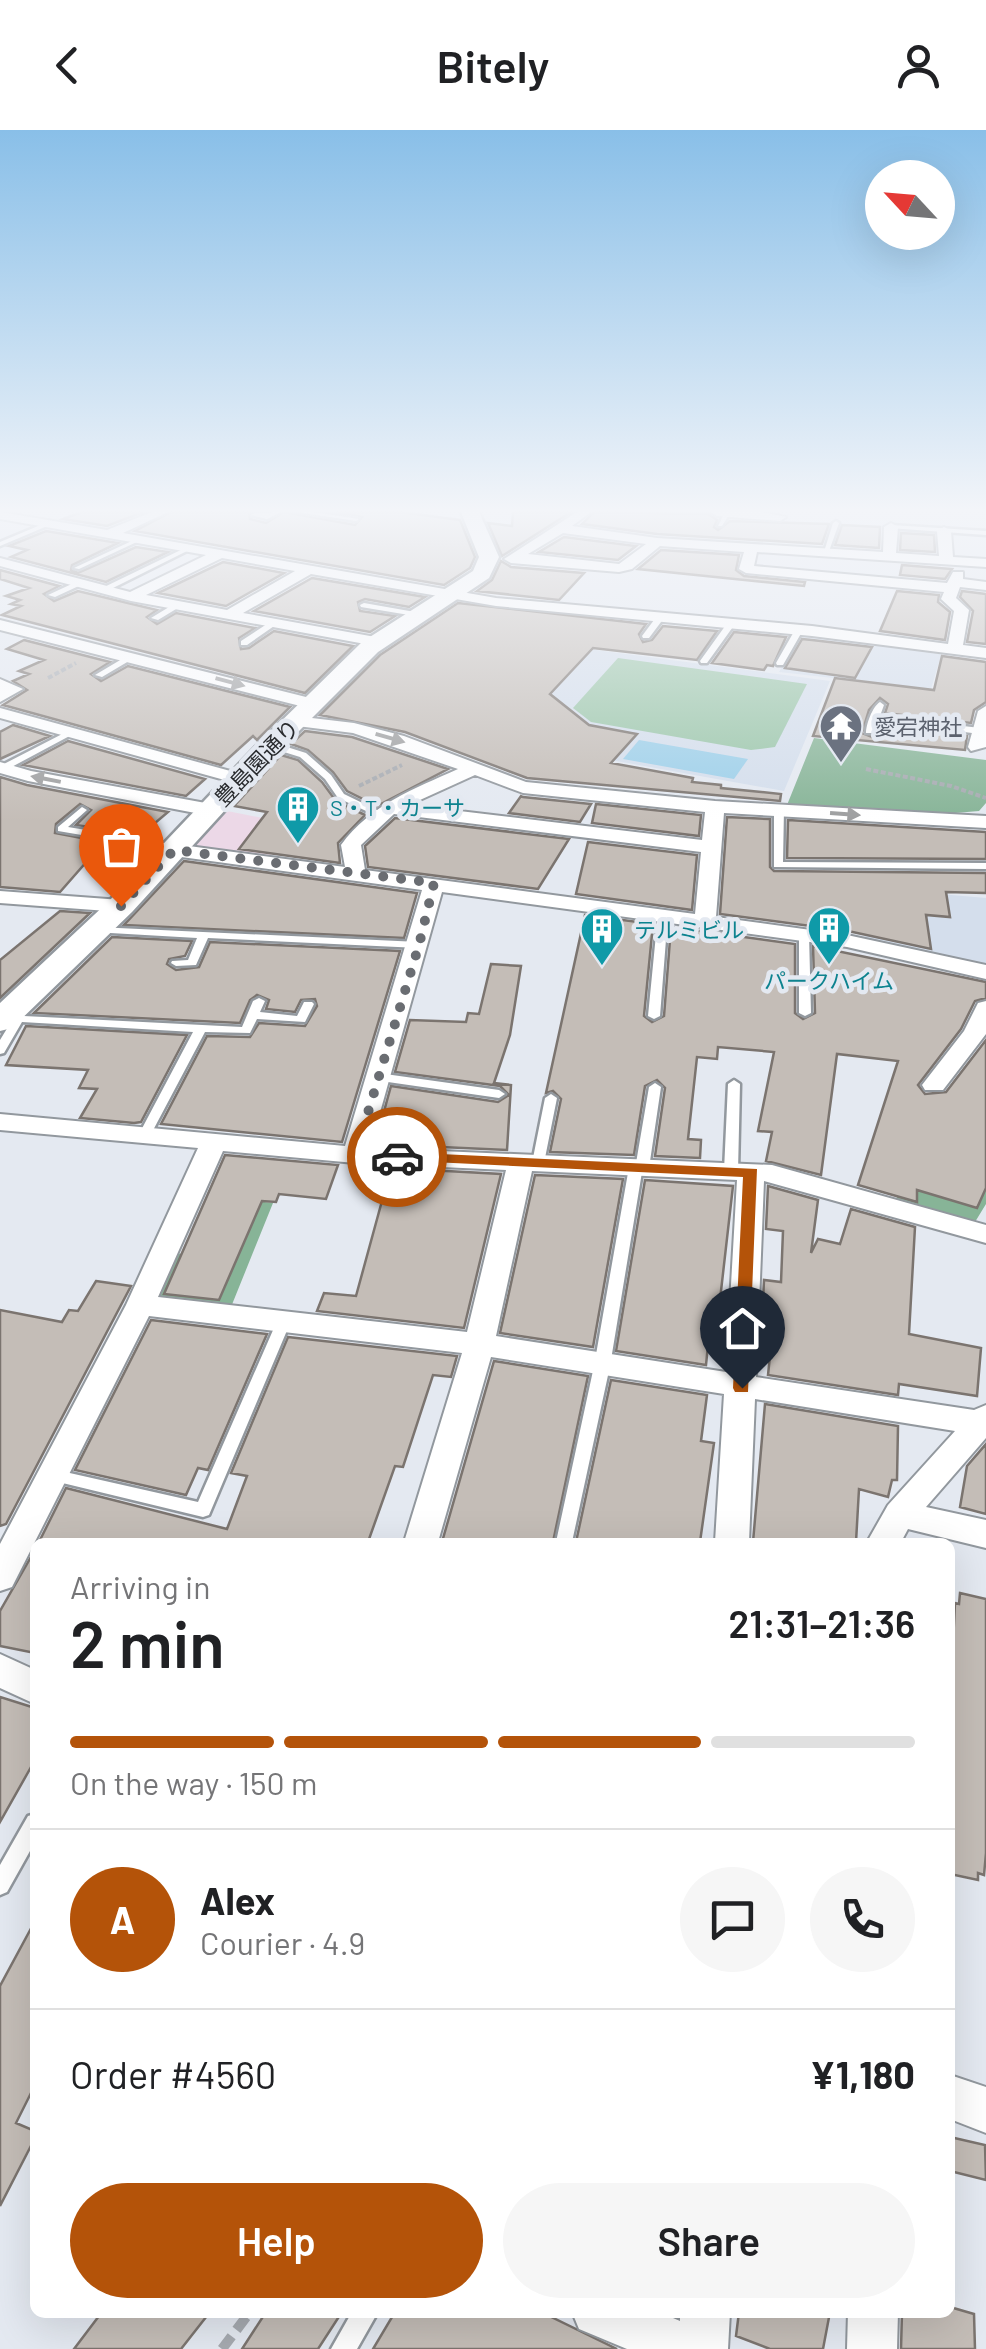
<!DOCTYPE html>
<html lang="en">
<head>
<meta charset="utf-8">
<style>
  :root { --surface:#fff; --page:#f6f6f6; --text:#202124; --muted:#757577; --line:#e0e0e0; --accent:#b45309 }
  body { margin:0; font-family:Barlow,"Noto Sans JP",sans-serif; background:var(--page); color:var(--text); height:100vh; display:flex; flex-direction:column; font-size:38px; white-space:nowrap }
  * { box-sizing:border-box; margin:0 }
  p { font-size:32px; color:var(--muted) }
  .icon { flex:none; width:55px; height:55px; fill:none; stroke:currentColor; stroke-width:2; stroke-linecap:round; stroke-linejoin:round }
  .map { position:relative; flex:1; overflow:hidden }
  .drawer { position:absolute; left:30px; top:1408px; width:925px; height:780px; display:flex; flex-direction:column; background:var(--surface); border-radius:15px; box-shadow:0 10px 40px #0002 }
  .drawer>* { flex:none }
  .needle { width:65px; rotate:296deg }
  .buttons { position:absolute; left:865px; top:30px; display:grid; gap:20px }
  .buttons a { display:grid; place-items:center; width:90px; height:90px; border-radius:50%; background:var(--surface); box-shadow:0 10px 40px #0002; font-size:50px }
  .pin { position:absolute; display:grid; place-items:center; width:85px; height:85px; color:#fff; margin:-102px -42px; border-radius:50% 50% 50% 0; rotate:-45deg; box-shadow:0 0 10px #0007 }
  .pin .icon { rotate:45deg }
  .courier { position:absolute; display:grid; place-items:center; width:100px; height:100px; margin:-50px; border:8px solid #b45309; border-radius:50%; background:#fff; color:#222; box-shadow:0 2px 12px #0007 }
  .overview em { font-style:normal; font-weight:600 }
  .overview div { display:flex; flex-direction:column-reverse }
  .overview { display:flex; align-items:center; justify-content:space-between; height:170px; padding:0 40px }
  h1 { font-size:65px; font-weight:600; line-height:75px }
  .bar { display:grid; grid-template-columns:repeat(4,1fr); gap:15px 10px; align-content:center; height:120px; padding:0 40px }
  .bar i { height:12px; border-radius:8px; background:var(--line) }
  .bar .selected { background:var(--accent) }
  .bar p { grid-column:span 4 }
  .line { display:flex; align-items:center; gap:25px; padding:0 40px; border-top:2px solid var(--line) }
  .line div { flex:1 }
  .round { display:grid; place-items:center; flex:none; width:105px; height:105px; border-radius:52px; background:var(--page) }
  .action { display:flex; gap:20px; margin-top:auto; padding:20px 40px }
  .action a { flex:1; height:115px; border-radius:60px; background:var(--accent); color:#fff; font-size:40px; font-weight:600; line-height:115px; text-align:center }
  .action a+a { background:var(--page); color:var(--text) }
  header { display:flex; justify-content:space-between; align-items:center; height:130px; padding:0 40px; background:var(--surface); font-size:45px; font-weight:600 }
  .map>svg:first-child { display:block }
</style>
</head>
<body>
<header><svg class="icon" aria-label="back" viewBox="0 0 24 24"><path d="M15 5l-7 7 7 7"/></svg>Bitely<svg class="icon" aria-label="person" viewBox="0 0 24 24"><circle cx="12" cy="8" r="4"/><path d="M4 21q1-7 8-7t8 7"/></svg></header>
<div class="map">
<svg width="986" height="2219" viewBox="0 0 986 2219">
  <rect width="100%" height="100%" fill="#e4e9f1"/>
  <!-- commercial -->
  <path fill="#ecd8e7" d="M222 680 293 694 268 728 187 719Z"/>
  <!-- built -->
  <path fill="#d4deec" d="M801 505 942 522 931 559 779 542Z
    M573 517 830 551 784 661 320 578 330 569 367 576Z
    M859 757 986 768V835L865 808Z"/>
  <!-- green -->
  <path fill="#99c5a8" d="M618 528 807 554 775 617 751 620 591 592 573 578Z"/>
  <!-- forest -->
  <path fill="#87b497" d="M814 608 986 630V673L979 681 955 683 951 687 787 675Z
    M915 1033 931 1064 977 1078 986 1059V1074L975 1092 896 1069Z
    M256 1071 273 1073 231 1177 156 1170 172 1123 184 1124 168 1159 221 1165 259 1078Z"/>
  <!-- water -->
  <path fill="#9ccfe9" d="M639 610 748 629 734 649 623 629Z"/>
  <!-- building -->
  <path fill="#c4bdb7" stroke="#7b746f" stroke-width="2.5" d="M82 382H143L107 396 63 389Z
    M171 382H249L250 389 266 393 284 382 355 395 362 387 336 382H400L460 390 475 427 470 438 444 455 135 401Z
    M513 382H571L502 426 488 393 512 396Z
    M594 382 708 384 717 390 714 397 718 400 730 391 829 394 822 414 657 404 582 394Z
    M842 395 880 397 879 418 835 415Z
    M46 401 118 413 72 435 71 440 78 443 136 417 168 422 106 452 11 427 27 420 9 416Z
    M901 403 934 405 935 422 900 420Z
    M564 407 636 416 618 430 539 422Z
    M661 420 739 425 736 440 744 446 805 452 804 456 638 439Z
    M501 431 511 437 584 443 559 470 477 461 492 450Z
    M223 432 284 443 226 476 158 463Z
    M902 435 952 439 945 449 900 445Z
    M0 440 59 456 44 464 54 471 78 461 157 480 147 487 157 494 176 483 255 498 239 508 241 519 249 518 274 501 353 516 305 563 2 485 21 476 11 474 20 470 6 466 29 458 0 449Z
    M312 448 425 467 409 477 365 469 358 472 360 481 395 486 370 502 254 481Z
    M897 461 939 465 938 472 950 482 945 510 880 501Z
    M962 461 986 464V514L967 512 973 481 960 467Z
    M458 473 646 494 639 504 643 512 652 510 663 496 717 501 697 530 593 518 550 564 589 595 637 604 611 633 693 648 692 652 721 655V658L781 664 780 671 527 648 405 602 320 585 380 525Z
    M734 502 786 507 773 536 767 535 764 540 712 533Z
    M802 509 812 510 872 517 855 548 785 538Z
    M24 510 110 532 91 544 101 551 128 536 290 577 257 610 253 606 221 635 3 575 27 560 13 551 29 544 19 541 44 530 7 519Z
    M942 526 986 532V572L974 580 971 593 885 583 888 574 880 568 869 580 862 603 872 607 879 595 967 606 965 620 813 606 835 548 934 560Z
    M13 595 50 606 0 629V602Z
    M305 601 352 607 448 639 377 676 347 661 333 642 308 620 291 614Z
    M68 611 205 649 186 666 23 635Z
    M281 625 298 630 322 652 336 671 365 685 338 713 340 733 239 719 267 682 234 676Z
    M0 647 27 655 168 682 141 705 76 695 91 680 80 674 56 694 55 703 108 713 96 721 60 762 0 757Z
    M521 666 523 667 591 674 580 692 509 683Z
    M596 674 701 685 699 706 592 693Z
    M727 687 770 689V737L774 741 986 743V763L946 762 950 787 926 785 931 819 848 801 720 784Z
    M395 688 569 709 538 759 368 737 365 716Z
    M788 690 986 702V729L787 728Z
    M588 712 697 725 692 780 576 764Z
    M184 731 417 763 404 808 124 795Z
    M60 781 90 783 0 868V830Z
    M585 785 653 794 644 886 652 892 664 886 671 797 795 814V883L803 889 815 883 813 816 986 852V868L975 871 961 899 918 955 925 964 946 962 986 910V1058L977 1078 917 1060V1072L858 1055 898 931 837 924 821 1045 766 1031 772 1002 758 1001 774 922 718 917 717 929 697 927 688 1009 701 1010 700 1028 655 1026 665 958 657 950 645 956 634 1025 550 1022 561 969 553 961 546 963Z
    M112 807 192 811 185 826 169 829 167 834 176 840 199 837 210 812 400 821 342 1012 161 994 207 906 250 907 259 893 305 896 317 876 315 869 301 870 295 882 266 879 269 870 257 865 250 870 240 893 34 883Z
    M491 834 521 836 510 905 494 953 511 955 507 1020 375 1014 391 956 498 972 509 965 500 956 395 942 410 890 466 892 468 883 479 884Z
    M26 896 187 905 141 992 134 993 80 988 97 959 79 958 88 940 6 935Z
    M225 1025 338 1035 326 1069 279 1064 276 1072 262 1071 219 1170 164 1164Z
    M391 1038 501 1044 464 1198 317 1181 324 1163 356 1166Z
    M535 1045 623 1049 593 1217 500 1203Z
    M645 1050 733 1056 717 1196 710 1195 706 1235 616 1221Z
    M768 1056 818 1070 811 1123 818 1109 840 1114 851 1079 915 1097 909 1204 981 1218 977 1266 899 1254 898 1265 768 1245 773 1197 762 1195 764 1150 781 1152 783 1101 766 1099Z
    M96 1151 131 1156 6 1394 0 1396V1180L62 1192 69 1180 78 1181Z
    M151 1190 267 1204 208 1340 198 1338 186 1365 75 1340Z
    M288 1207 457 1226 451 1247 433 1245 403 1337 395 1336 368 1412H39L66 1358 227 1399 247 1346 231 1343Z
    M494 1231 588 1246 553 1412H442Z
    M611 1250 707 1265 701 1311 714 1313 700 1412H576Z
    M765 1274 898 1296 897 1350H892L888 1367 859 1359 856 1412H753Z
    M986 1314V1384L960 1377 967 1336Z
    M35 1420V1523L0 1516V1481Z
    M960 1463 986 1469V1723L984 1745 978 1743V1750L950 1744V1572L955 1473 959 1474Z
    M0 1567 35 1578V1630L0 1692Z
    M35 1791V1955L16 1993 35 2001V2008L0 2076V1856Z
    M950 2007 985 2015 986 2050 950 2041Z
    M950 2177 974 2184 975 2219H901L902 2182H950Z
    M102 2182H210L181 2219H74Z
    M266 2182H342L318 2219H242Z
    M395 2182H541L617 2219H373Z
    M739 2182H830L823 2219H770L736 2206Z"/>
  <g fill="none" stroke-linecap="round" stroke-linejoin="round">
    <!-- lane casing -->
    <g stroke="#92989e" stroke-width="5">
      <path id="lane" d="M273 382H281L267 389 251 385C257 381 266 385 273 382Z
        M297 382H313L359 389 356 391Z
        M725 382 730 383 722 396H718Z
        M50 391 52 394 0 416V412Z
        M836 391 839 393 828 424 823 425 833 393Z
        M891 395 986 401V405L889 398Z
        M136 409 141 410 79 439 74 438Z
        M187 417 189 420 105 462 98 460Z
        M76 452 83 454 55 467 48 465Z
        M364 473 415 482 419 484 415 486 361 477 360 475Z
        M174 474 181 476 158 490 151 488Z
        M657 486 664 488 649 508H643L642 506Z
        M270 492 277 494 247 515H241V511Z
        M728 492 735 494 707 533H701L700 531Z
        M796 498 803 500 783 535H777L776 533Z
        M127 526 134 528 102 547 95 545Z
        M880 572 884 575 880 586 980 598 984 601 980 604 877 591 872 603H866C866 595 872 577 880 572Z
        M70 600 77 602 6 640H0V636Z
        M271 612 306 623 331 645 344 664 385 684 377 686 338 668 325 649 300 627 268 617V613Z
        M779 676 784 679 783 732 986 733V739L774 737V679Z
        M82 677 87 680 68 697 176 715 181 718 176 721 58 701V697Z
        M663 781 668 784 660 886 654 889 648 886 658 784Z
        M97 797 419 812 424 815 419 818 208 808 196 835 176 836 171 833 172 831 188 830 197 808 93 802 92 800Z
        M804 801 809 804 811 883 805 886 799 883V804Z
        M259 868 265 871 260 882 297 886 304 872H312L314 874 305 892 257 889 250 903 205 902 150 1006 144 1010 138 1006 193 902 22 892 4 923 0 924V910L11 892 0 890V886L4 885 242 897 253 871Z
        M378 943 499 960 505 964 499 968 374 950 372 947 374 944Z
        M734 950 740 954 738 1041 731 1045 724 1041 728 954Z
        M655 953 661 957 649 1038 642 1042 610 1236 572 1412H556L594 1236 629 1037 636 1033 649 957Z
        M551 964 557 968 544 1033 538 1037 532 1033 545 968Z
        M284 1186 289 1187 291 1191 209 1385 203 1387 46 1349 44 1345 46 1341 52 1339 198 1372 277 1191 279 1187Z
        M35 1684V1712L7 1762 0 1765V1735L28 1686Z
        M352 2182H378L357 2219H331Z"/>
    </g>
    <!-- street casing -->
    <g stroke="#92989e" stroke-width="4">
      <path id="street" d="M0 382 107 400 152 382H168L123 403 496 468 812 496 948 514 954 481 941 469 944 462 746 443 739 439 744 422 660 416 632 439 619 442 511 433 504 429 577 382H591L572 396 657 408 883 422 884 397 891 393 898 397 896 423 939 426 937 401 944 397 951 401 953 427 986 429V437L757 422 754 436 947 453 953 442H963V449L986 452V460L960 457 956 468 969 480 963 515 986 518V528L812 506 496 476 311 444 243 483 381 508V514L376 516 131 471 0 436V428L130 462 206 425 0 389ZM563 403 646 414 619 434 528 424ZM222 428 295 441 227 480 146 465Z
        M711 382H762L786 387 780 391 717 386Z
        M0 490 318 570 320 574 312 579 0 500Z
        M0 549 23 559 0 572Z
        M986 576V617L971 621 968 617 978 581Z
        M0 578 245 645 248 649 239 654 0 588Z
        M295 586 354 593 404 606 526 652 715 671 986 686V698L724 683 716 787 847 805 986 835V849L847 817 442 762 370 1018 772 1035 986 1095V1113L764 1051 756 1247 974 1280 986 1275V1308L926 1377 986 1390V1418L908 1399 901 1412H867L888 1375 955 1301 755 1269 749 1412H715L724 1264 491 1227 438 1412H404L462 1223 149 1186 12 1457 0 1461V1414L126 1175 198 1018 0 1000V984L345 1016 422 760 174 726 164 720 174 714 345 737 341 715C371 674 414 659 458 639L353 603 289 595V587ZM475 645 523 663 705 682 702 710 409 675ZM394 684 701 722 695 784 365 740 361 715ZM223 1021 355 1033 506 1040 467 1202 158 1167ZM532 1041 737 1050 726 1242 496 1206Z
        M0 632 31 641 211 674 220 680 211 686 28 651 0 643Z
        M0 761 121 770 131 776 121 782 0 773Z
        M986 871V904L943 960H925L922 955 964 901 978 873Z
        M0 1524 35 1540V1574L0 1558Z
        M950 1945 986 1957V2003L950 1989Z
        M572 2182H659L680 2191V2182H730L728 2219H627L579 2199Z
        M848 2182H898L897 2219H847Z"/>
    </g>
    <!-- secondary casing -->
    <g stroke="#92989e" stroke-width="5">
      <path id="secondary" d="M461 382H479L499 427 489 448 378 522 280 620 132 782 12 898 0 901V873L110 770 262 610 362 512 473 441 479 427Z"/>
    </g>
    <!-- path-far1 -->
    <path stroke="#a6aab0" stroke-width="4" stroke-dasharray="5 2.5" stroke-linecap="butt" d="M48 548 76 533
      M866 639 951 656 986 668
      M359 656 402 635"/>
    <!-- path -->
    <path stroke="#a6aab0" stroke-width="10" stroke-dasharray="16 8" stroke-linecap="butt" d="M222 2219 250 2182"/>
    <!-- lane -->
    <use href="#lane" fill="#fff" fill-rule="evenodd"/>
    <!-- street -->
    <use href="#street" fill="#fff" fill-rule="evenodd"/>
    <!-- secondary -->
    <use href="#secondary" fill="#fff" fill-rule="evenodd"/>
  </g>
  <!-- one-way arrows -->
  <defs><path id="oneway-solid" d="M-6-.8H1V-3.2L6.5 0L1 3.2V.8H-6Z" transform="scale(2.5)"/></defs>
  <g fill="#9e9fa0">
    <use href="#oneway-solid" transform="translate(230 552) rotate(15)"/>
    <use href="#oneway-solid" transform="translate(390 608) rotate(16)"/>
    <use href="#oneway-solid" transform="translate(46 649) rotate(-169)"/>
    <use href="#oneway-solid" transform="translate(845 684) rotate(4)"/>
  </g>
  <!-- sky -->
  <linearGradient id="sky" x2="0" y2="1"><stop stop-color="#89bfe8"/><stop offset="0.55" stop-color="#f3f5f9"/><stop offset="1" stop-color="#f3f5f9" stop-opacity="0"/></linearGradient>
  <rect width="986" height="692" fill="url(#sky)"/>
  <!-- route -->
  <path fill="#b45309" d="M397 1022 757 1039 748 1262H735L733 1258 743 1047 391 1030 389 1027Z"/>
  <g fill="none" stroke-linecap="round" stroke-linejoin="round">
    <!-- done -->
    <path stroke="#6a6d72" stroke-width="10" stroke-dasharray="0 18" d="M121 776 174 720 434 753 419 815 355 1025 397 1027"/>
  </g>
  <!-- icons -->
  <defs>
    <g id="temple-pin" transform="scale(2.25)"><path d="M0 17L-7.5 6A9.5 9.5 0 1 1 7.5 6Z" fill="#6b7280" stroke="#e4e9f1"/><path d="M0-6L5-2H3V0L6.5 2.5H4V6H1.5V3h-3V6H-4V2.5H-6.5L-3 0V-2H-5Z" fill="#fff"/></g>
    <g id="building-pin" transform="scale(2.25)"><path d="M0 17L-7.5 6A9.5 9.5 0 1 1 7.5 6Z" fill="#0f9aa8" stroke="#e4e9f1"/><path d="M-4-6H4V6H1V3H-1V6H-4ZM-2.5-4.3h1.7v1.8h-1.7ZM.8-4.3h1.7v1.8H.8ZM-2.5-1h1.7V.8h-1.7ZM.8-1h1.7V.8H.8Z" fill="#fff"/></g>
  </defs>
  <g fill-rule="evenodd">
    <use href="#temple-pin" x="841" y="596"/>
    <use href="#building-pin" x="298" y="677"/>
    <use href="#building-pin" x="829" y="798"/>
    <use href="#building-pin" x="602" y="799"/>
  </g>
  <g text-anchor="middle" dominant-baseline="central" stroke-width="9" stroke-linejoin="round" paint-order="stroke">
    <!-- far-worship labels -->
    <g font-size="22" fill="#5b616d" stroke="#e4e9f1" text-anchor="start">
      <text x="874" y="596">愛宕神社</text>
    </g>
    <!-- far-street labels -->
    <g font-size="22" fill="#282a2d" stroke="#e4e9f1">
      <text transform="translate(256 632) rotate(-46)">豊島園通り</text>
    </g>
    <!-- far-culture labels -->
    <g font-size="22" fill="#0d838f" stroke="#e4e9f1" text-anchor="start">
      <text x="330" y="677">S・T・カーサ</text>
      <text x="634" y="799">テルミビル</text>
      <text x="829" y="850" text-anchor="middle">パークハイム</text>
    </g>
  </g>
</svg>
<div class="buttons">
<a><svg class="needle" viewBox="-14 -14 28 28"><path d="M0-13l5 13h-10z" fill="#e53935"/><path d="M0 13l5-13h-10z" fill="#757577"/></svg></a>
</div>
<div class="pin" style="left:121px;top:776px;background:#ea580c"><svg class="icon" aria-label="bag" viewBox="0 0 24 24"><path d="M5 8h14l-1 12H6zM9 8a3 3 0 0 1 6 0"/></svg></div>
<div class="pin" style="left:742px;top:1258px;background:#1f2937"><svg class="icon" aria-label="home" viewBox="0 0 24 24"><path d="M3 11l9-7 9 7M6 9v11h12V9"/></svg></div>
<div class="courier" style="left:397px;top:1027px"><svg class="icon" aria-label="car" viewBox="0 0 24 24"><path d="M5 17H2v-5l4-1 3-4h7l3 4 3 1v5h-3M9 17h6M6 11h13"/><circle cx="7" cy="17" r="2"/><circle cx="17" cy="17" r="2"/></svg></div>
<section class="drawer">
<div class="overview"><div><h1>2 min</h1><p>Arriving in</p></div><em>21:31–21:36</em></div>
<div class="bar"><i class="selected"></i><i class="selected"></i><i class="selected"></i><i></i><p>On the way · 150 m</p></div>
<div class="line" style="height:180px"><b class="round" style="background:var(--accent);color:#fff">A</b><div><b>Alex</b><p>Courier · 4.9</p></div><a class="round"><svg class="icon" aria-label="chat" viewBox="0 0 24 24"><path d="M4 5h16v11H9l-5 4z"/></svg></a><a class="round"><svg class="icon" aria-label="phone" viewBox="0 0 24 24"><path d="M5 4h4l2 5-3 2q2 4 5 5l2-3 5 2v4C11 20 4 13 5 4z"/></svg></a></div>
<div class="line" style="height:130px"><div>Order #4560</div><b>¥1,180</b></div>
<div class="action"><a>Help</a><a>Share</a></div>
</section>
</div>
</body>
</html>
